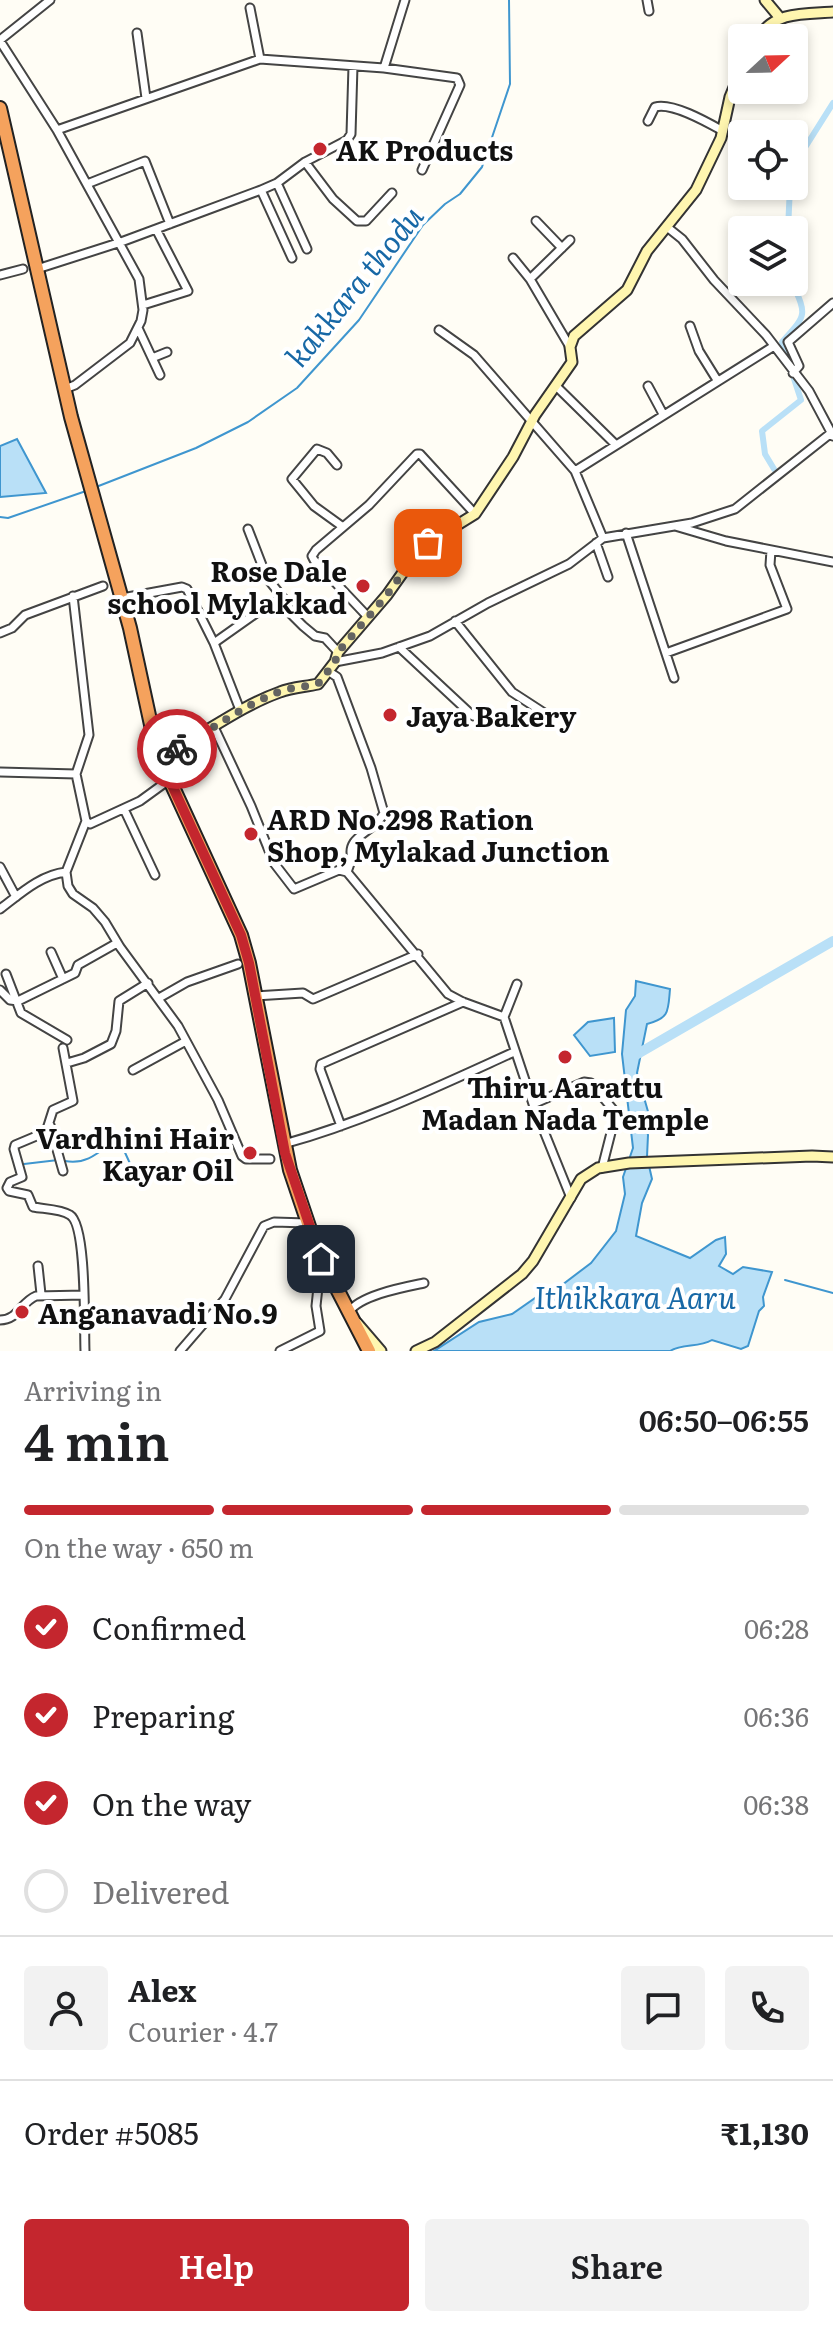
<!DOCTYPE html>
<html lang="en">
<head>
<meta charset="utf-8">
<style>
  :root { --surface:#fff; --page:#f2f2f2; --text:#202124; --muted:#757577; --line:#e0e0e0; --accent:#c4262e }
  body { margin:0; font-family:Literata,serif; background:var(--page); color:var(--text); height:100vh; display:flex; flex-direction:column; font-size:30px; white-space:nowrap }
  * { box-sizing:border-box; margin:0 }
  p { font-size:26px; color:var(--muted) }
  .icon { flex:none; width:44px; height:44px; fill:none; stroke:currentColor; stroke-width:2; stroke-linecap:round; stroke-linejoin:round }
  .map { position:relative; height:1351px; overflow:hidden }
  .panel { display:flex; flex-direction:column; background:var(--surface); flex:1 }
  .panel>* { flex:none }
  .needle { width:52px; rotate:68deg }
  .buttons { position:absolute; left:728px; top:24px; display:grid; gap:16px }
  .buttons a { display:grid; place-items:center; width:80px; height:80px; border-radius:8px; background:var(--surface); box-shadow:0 4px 12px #0003; font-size:40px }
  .pin { position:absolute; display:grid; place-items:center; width:68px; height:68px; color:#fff; margin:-34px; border-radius:16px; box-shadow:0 4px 12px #0006 }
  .courier { position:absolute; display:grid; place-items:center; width:80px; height:80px; margin:-40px; border:6px solid #c4262e; border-radius:50%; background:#fff; color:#222; box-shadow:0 2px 10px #0007 }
  .headline em { font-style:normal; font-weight:600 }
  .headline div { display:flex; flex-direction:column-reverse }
  .headline { display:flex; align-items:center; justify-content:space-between; height:136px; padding:0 24px }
  h1 { font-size:52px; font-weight:600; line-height:60px }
  .bar { display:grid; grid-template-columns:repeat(4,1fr); gap:12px 8px; align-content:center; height:96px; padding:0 24px }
  .bar i { height:10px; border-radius:6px; background:var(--line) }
  .bar .active { background:var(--accent) }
  .bar p { grid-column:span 4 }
  .line { display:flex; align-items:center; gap:20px; padding:0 24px; border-top:2px solid var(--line) }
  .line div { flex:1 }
  .round { display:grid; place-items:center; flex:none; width:84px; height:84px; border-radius:8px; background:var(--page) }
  ol { padding:0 24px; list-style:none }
  li { display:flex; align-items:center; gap:24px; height:88px }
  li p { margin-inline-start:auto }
  li .icon { padding:8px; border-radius:50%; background:var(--accent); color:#fff; stroke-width:4 }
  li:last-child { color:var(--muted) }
  li i { width:44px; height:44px; border:4px solid var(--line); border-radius:50% }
  .action { display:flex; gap:16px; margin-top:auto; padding:16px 24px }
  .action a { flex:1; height:92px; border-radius:8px; background:var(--accent); color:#fff; font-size:32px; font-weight:600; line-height:92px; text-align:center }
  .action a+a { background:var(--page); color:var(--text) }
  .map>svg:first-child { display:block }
</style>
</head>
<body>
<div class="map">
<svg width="833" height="1351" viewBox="0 0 833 1351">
  <rect width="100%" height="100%" fill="#fffdf5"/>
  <!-- water -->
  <path fill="#b9e0f7" stroke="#3f96cf" stroke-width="2" d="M17 439 46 493 0 497V446Z
    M636 981 670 989C668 1011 670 1018 647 1024L637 1073 649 1115 645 1120 648 1135 647 1157 652 1179 642 1203 636 1236 690 1258 716 1240 725 1237 726 1254 719 1266 733 1274 743 1267 772 1272 763 1297 764 1306 759 1311 748 1346 741 1349 712 1340C698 1348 683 1343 670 1351H434L479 1322 512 1314 548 1289 558 1288 591 1263 616 1231 625 1194 623 1177 633 1148 622 1054 626 1010 635 996Z
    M614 1018 615 1052 590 1056 574 1035 588 1022Z"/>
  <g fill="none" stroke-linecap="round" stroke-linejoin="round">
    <!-- stream -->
    <path stroke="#3f96cf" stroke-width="2" d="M96 487 196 448 248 422 297 388 359 320 423 225 445 204 460 194 482 167 510 84 509 0
      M0 517 8 518 86 491
      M65 1161C86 1165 98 1153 114 1141L122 1146 138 1181
      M24 1164 58 1160
      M785 1280 833 1293"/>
    <!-- canal -->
    <path stroke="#b9e0f7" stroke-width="6" d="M794 165 833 103
      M788 230 790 186
      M774 469 765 454 762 431 801 400 782 342C807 314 807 316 792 282"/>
    <!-- river -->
    <path stroke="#b9e0f7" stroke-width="10" d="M634 1056 833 941"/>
    <!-- street casing -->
    <g stroke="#444" stroke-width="11">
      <path id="street" d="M647 0 649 11
        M250 8 260 59
        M137 33 146 98
        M0 40 50 0
        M0 41 57 130 139 279 143 310 141 321 130 343 75 385 65 389
        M384 68 405 0
        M648 121 655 107C672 102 707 122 723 131
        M57 130 260 59 384 68 457 78 460 85 422 170
        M305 162 333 199 357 221H366L392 193
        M277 183 307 249
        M87 184 145 161 170 224
        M261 190 292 258
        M536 221 562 248
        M667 227 682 239 714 280 766 335 809 391 833 436
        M513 258 530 279 570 347
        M37 269 121 242 261 190 277 183 305 162 347 140 351 134 353 66
        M0 275 23 269
        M530 279 570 240
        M143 305 188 291 156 229
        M690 326 699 351 717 380
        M138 328 160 375
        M439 330 474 355 575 471 603 538
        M152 358 167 352
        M793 373 799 366 788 342 833 303
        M556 386 615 444
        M648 386 663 414
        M337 465 327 453 317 449 292 479 314 506 343 527
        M575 471 774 346
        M675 526 726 541 833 562
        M626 533 674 678
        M596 543 608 577
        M73 596 89 735 76 774
        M122 598 182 587 187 589 214 643 240 710
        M284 599 291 614 303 626 315 636 325 638 338 652
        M368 617 314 560 312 556 316 550 369 505 417 454H420L475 514
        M455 621 512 692 552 718
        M0 633 12 628 25 615 103 586
        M214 643 269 604 284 599 267 578 248 529
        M399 647 473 716
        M666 653 787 609 770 565 771 550
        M335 662 382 653 430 636 488 603 569 564 603 538 692 523 735 509 831 433
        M328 671 337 677 371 768 384 813C375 832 345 836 352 858L347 872
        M214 727 251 806 274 863 294 889 339 870 347 872 448 994 463 1002 504 1017
        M0 772 76 774 86 821 90 824 140 801 162 785
        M124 809 155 875
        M86 821 66 872 68 886 73 894 93 908 105 922 120 947 178 1026 218 1100 242 1156 246 1159H270
        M0 867 16 897
        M0 909C20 894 40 875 66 872
        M51 952 63 979
        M6 974 21 1013 67 1040
        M517 984 504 1017 533 1104 571 1198
        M0 990 10 1000 18 1001 75 973 78 965 117 943
        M255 996 303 993 313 999 418 954
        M159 998 187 982 238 964
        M63 1048 73 1101 53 1110 46 1132 15 1145 14 1149 22 1177 10 1182 7 1188 9 1191 28 1195 33 1207C44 1209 61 1209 70 1215 87 1225 84 1329 85 1351
        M67 1063 84 1058 111 1044 116 1031 119 1001 148 983
        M133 1070 186 1041
        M533 1104 584 1082 591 1083 616 1113 602 1168
        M50 1125 63 1171
        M341 1126 320 1069 321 1064 463 1002
        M284 1144C364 1122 439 1086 514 1052
        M38 1266 41 1294
        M349 1312C360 1295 405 1287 424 1283
        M0 1320C18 1320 21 1302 36 1296L84 1295
        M180 1351 225 1299 264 1226 274 1222 307 1223
        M280 1351 320 1331 316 1306 321 1259"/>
    </g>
    <!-- secondary casing -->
    <g stroke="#333" stroke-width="13">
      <path id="secondary" d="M765 0 780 18
        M758 38C774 11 805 14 833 12
        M162 756C202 736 238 707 280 692 292 687 305 687 318 684L335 662 338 652 387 595 416 554 428 543 475 514 513 457 535 415 572 362 570 347 574 336 627 290 647 251 696 190 721 138 730 97 742 68
        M357 1323 381 1351
        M416 1351 435 1342 522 1274 533 1261 581 1179 598 1168 629 1163 812 1156 833 1157"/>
    </g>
    <!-- highway casing -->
    <g stroke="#222" stroke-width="16">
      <path id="highway" d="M0 108 71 417 130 628 153 734 162 756 160 759 241 935 249 963 290 1170 317 1250 369 1351"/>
    </g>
    <!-- street -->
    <use href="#street" stroke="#fff" stroke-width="7"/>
    <!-- secondary -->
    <use href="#secondary" stroke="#fff6b0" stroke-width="9"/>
    <!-- highway -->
    <use href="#highway" stroke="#f5a25d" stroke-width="12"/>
  </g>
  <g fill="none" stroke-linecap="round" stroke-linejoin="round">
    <!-- done -->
    <path stroke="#646461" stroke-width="8" stroke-dasharray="0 14.4" d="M177 749C212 730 243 705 281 691 293 687 305 687 318 684L335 662 338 652 387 595 416 554 428 543"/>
    <!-- route -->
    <path stroke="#c4262e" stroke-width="10" d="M177 749 160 759 241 935 249 963 285 1153 321 1259"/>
  </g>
  <!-- markers -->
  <g fill="#c4262e" stroke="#fff" stroke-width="3">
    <circle cx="320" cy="149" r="8"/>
    <circle cx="363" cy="586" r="8"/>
    <circle cx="390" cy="715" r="8"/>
    <circle cx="251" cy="834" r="8"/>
    <circle cx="565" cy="1057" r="8"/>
    <circle cx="250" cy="1153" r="8"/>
    <circle cx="22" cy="1312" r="8"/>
  </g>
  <g text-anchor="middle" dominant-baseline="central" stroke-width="8" stroke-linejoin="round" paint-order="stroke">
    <!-- poi labels -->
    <g font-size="28" font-weight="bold" fill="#111" stroke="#fff" text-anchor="start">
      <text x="336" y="149">AK Products</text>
      <text x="347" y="570" text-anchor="end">Rose Dale<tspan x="347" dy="32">school Mylakkad</tspan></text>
      <text x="406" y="715">Jaya Bakery</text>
      <text x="267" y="818">ARD No.298 Ration<tspan x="267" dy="32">Shop, Mylakad Junction</tspan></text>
      <text x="565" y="1086" text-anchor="middle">Thiru Aarattu<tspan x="565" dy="32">Madan Nada Temple</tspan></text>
      <text x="234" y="1137" text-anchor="end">Vardhini Hair<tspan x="234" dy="32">Kayar Oil</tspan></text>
      <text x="38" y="1312">Anganavadi No.9</text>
    </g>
    <!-- water labels -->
    <g font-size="30" font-style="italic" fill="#1768a6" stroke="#fff">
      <text transform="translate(353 285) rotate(-51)">kakkara thodu</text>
      <text x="635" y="1296">Ithikkara Aaru</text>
    </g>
  </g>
</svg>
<div class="buttons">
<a><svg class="needle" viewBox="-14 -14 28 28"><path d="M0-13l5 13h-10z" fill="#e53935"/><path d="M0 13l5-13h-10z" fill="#757577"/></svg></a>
<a><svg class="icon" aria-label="locate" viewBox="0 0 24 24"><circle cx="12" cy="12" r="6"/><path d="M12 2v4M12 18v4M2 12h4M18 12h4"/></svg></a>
<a><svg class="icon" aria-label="layers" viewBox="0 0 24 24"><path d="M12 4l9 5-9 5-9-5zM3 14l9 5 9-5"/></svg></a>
</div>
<div class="pin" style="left:428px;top:543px;background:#ea580c"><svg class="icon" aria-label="bag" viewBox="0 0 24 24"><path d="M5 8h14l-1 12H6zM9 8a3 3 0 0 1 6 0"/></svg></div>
<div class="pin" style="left:321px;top:1259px;background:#1f2937"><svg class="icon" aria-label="home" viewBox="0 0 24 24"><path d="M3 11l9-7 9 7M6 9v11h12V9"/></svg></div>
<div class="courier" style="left:177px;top:749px"><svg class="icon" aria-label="bike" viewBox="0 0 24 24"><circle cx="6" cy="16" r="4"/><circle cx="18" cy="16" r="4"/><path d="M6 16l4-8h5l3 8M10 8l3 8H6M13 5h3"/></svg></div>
</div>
<section class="panel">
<div class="headline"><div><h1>4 min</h1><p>Arriving in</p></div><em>06:50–06:55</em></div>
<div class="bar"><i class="active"></i><i class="active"></i><i class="active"></i><i></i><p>On the way · 650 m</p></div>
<ol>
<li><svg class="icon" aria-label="check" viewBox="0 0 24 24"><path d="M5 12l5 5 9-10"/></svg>Confirmed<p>06:28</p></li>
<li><svg class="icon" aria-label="check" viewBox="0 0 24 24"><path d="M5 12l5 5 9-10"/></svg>Preparing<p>06:36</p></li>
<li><svg class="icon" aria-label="check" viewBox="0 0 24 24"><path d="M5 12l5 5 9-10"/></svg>On the way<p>06:38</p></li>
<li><i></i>Delivered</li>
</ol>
<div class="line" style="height:144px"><a class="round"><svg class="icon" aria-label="person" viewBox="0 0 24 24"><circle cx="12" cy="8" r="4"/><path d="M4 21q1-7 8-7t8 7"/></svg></a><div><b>Alex</b><p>Courier · 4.7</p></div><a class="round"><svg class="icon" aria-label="chat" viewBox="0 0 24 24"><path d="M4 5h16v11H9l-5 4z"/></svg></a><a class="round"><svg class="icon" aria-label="phone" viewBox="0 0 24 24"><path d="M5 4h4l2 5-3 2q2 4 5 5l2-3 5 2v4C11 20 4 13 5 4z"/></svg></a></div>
<div class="line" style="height:104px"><div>Order #5085</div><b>₹1,130</b></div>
<div class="action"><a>Help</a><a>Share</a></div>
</section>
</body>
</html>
